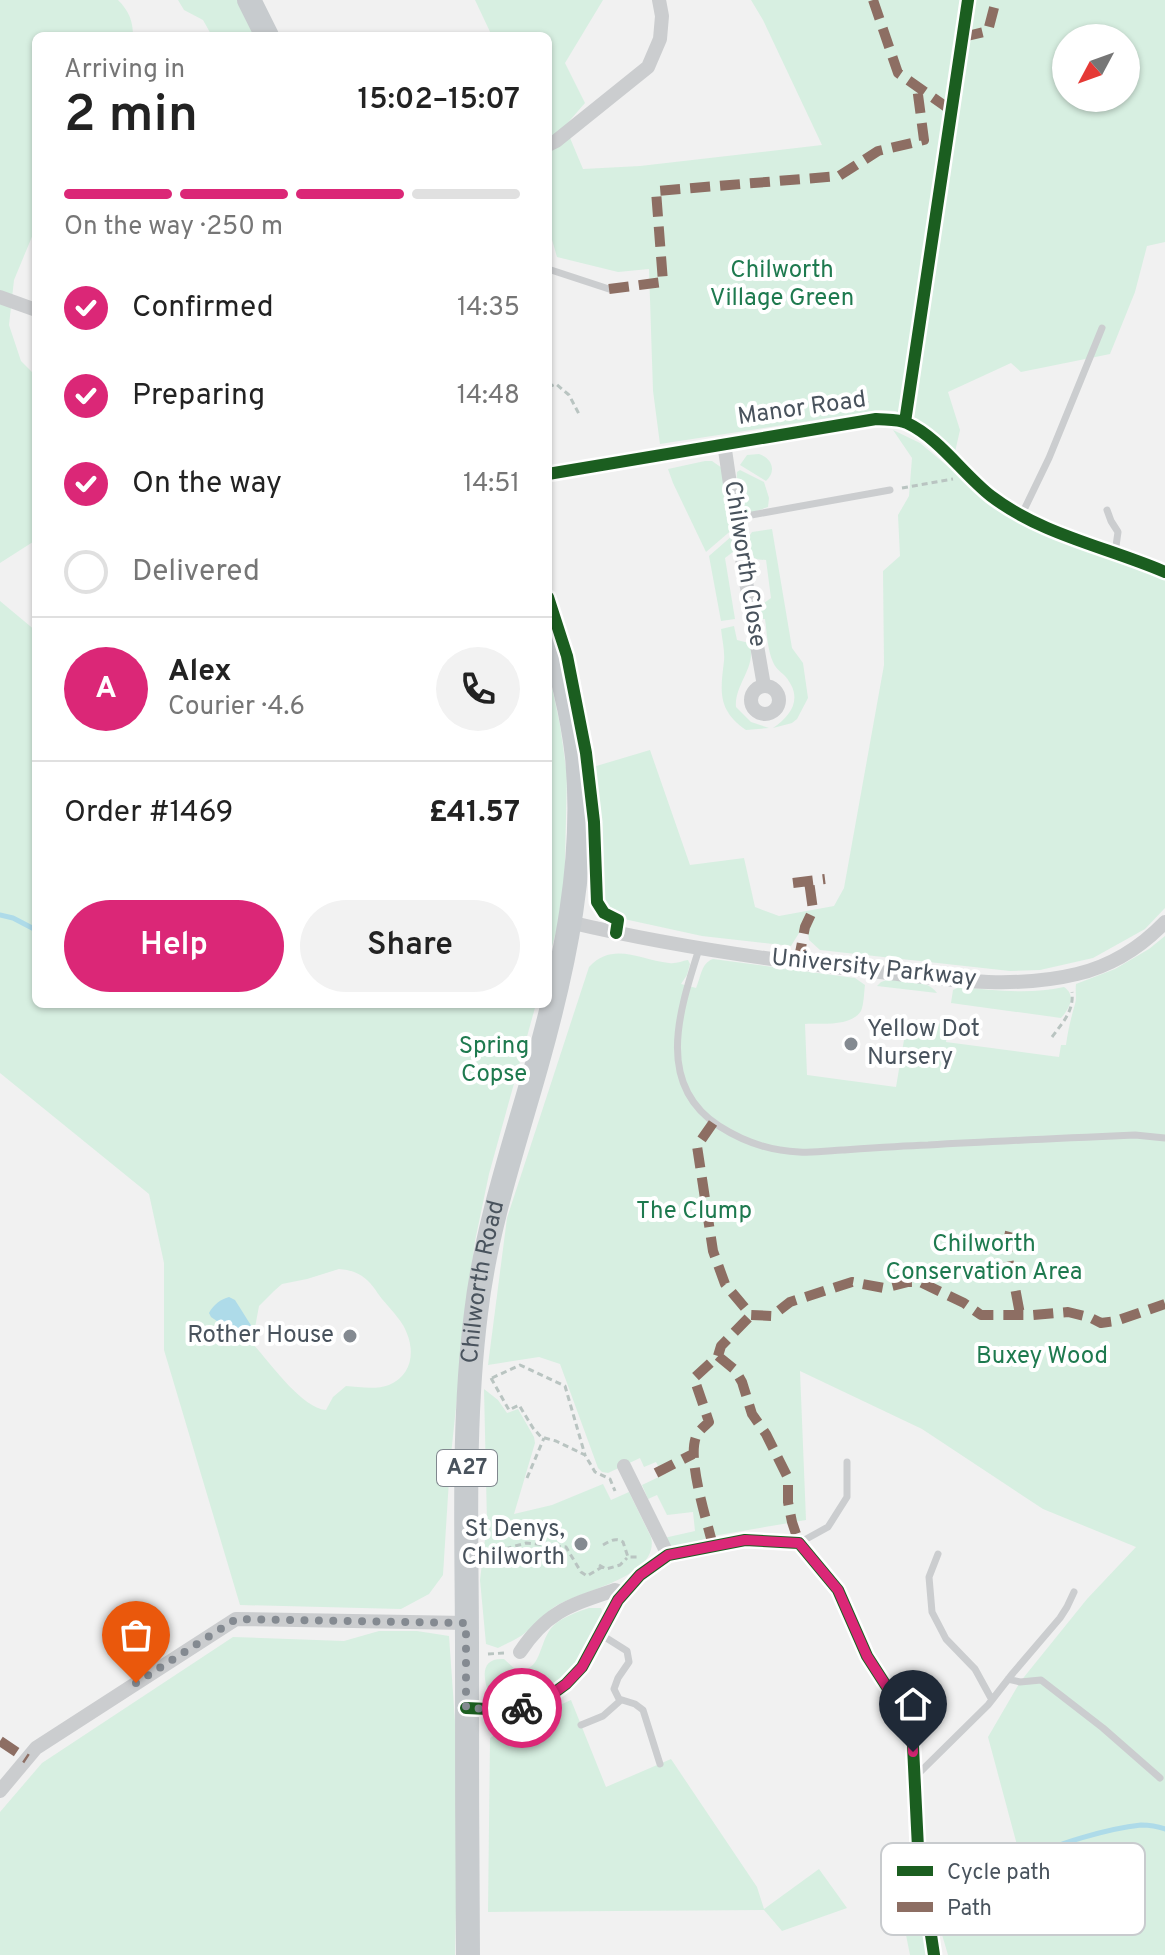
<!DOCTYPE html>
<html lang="en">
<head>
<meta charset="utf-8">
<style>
  :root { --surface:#fff; --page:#f2f2f2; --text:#222; --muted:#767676; --line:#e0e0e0; --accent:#db2777 }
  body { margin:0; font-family:Overpass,sans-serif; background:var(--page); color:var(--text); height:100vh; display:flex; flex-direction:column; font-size:30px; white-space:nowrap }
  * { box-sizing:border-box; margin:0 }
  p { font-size:26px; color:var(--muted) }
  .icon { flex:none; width:44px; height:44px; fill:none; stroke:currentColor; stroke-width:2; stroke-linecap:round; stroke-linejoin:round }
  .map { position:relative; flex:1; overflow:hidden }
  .panel { position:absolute; left:32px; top:32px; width:520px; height:976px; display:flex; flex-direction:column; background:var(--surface); border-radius:12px; box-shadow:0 2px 6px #0004 }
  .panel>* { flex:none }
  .needle { width:52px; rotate:229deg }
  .fabs { position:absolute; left:1052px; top:24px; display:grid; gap:16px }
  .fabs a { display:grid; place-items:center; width:88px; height:88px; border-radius:50%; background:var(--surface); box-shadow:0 2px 6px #0004; font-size:40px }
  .pin { position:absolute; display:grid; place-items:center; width:68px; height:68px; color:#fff; margin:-82px -34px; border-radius:50% 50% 50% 0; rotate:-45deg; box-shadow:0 0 8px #0007 }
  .pin .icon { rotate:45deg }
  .courier { position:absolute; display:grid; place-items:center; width:80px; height:80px; margin:-40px; border:6px solid #db2777; border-radius:50%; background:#fff; color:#222; box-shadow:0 2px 10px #0007 }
  .overview em { font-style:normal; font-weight:600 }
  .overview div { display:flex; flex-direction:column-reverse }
  .overview { display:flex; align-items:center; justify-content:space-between; height:136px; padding:0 32px }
  h1 { font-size:52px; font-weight:600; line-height:60px }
  .bar { display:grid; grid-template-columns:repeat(4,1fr); gap:12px 8px; align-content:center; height:96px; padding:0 32px }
  .bar i { height:10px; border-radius:6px; background:var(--line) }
  .bar .selected { background:var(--accent) }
  .bar p { grid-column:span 4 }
  .line { display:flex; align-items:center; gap:20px; padding:0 32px; border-top:2px solid var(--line) }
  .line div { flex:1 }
  .round { display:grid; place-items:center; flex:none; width:84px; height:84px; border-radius:42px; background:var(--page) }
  ol { padding:0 32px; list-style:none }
  li { display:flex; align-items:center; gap:24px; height:88px }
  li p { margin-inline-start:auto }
  li .icon { padding:8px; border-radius:50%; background:var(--accent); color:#fff; stroke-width:4 }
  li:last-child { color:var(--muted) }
  li i { width:44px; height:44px; border:4px solid var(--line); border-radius:50% }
  .primary-button { display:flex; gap:16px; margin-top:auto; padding:16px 32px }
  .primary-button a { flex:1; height:92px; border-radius:48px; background:var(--accent); color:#fff; font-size:32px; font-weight:600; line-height:92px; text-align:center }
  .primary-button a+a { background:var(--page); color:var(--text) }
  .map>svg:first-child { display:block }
</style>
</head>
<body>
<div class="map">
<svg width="1165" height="1955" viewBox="0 0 1165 1955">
  <rect width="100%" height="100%" fill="#f1f1f1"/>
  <!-- green -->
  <path fill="#d7efe1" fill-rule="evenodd" d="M0 0H118C129 11 133 21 133 36H36V227L14 280 9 325 21 361 36 376V540L0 563Z
    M178 0H237L254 36H212L203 20 184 10Z
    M475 0H603L565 63 585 103 565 126 583 169 640 166 822 145 763 20 751 0H1165V242L1147 246 1135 292 1110 354 1021 372 1011 363 948 392 960 430 955 452 896 411 880 410 660 444 653 391 649 269 618 272 557 257 548 226V36H492ZM1066 38H1126V98H1066Z
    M893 430 920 443 1007 516 1067 541 1122 561 1165 580V908L1145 929 1093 958 1040 970 1010 971 820 950 809 940 808 933H799L791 946 702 936 624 919 607 906 601 892 598 796 593 767 650 750 690 865 744 858 755 907 779 916 834 906 844 888 884 665 883 571 900 556 898 515 909 496 912 458Z
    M759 454C772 458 777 471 766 481L740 465 747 455Z
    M705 461H712L722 468 734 528 706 552 673 483 668 469Z
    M740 470 764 482 769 498 768 507 751 513H744C737 503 736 484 737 472Z
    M772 529 792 648 803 663 808 698 797 719 792 723 773 728C793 714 803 697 785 676 780 671 776 669 773 662 767 649 767 632 765 619H759L760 606 771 598 766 560C750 560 749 555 746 541L752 532Z
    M733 535 738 548 725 558 735 619 721 621 709 556Z
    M0 601 36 631V1004H536L489 1174 475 1241 469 1285 450 1464 443 1575 429 1594 401 1609 240 1605 164 1350V1263L149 1194 0 1073ZM339 1269C348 1270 354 1271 362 1276 371 1282 376 1291 382 1299 387 1305 393 1311 398 1318 415 1339 418 1373 389 1385 376 1390 359 1387 346 1386L333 1397 326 1410C301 1408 269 1361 251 1342L254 1333 259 1306 274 1291 282 1284 307 1279Z
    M734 626 737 640 749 643C758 666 734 684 736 707L751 722 769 728 746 730C718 710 720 693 724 661 725 651 722 639 721 629Z
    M548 668 560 725 567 775 564 903 548 961Z
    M1165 936V1955H948L938 1921 960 1917 1015 1884 1024 1871 988 1737 1020 1682 1087 1599 1136 1547 1043 1509 922 1429 800 1371 806 1520 719 1535 673 1548 668 1545 664 1538 695 1531 693 1512 667 1515 657 1495 648 1499 642 1485 663 1475 656 1462 644 1467 640 1458 608 1473 602 1472 598 1468 560 1364 539 1357 488 1365 507 1218 589 967C613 941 640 960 669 963 676 964 682 961 688 960L690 964 687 975 681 984 696 988C701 977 701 963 713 959L855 978 865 985C864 992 864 1004 861 1011 851 1027 821 1023 805 1024L807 1075 896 1087 905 1034 914 1035 916 1020 948 1025 946 1042 1059 1057 1061 1045H1066C1068 1030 1071 1018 1075 1004 1077 998 1075 991 1076 984L1115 969 1149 949Z
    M890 979C906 981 927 979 937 993L877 986 881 982Z
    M959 987C994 990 1029 995 1064 987 1077 996 1069 1009 1061 1018L951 1003 953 990Z
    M484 1389 498 1400 507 1413 518 1409 534 1437 535 1443 514 1514 552 1505 603 1484 611 1500 629 1492 651 1537C661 1578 577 1591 553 1608 543 1615 535 1625 525 1633 518 1639 507 1643 498 1648L486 1644 480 1580 487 1523Z
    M589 1608H601L603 1614C588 1644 575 1674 545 1692 533 1700 526 1703 511 1703 500 1703 490 1699 487 1688 482 1671 484 1658 504 1659L515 1669C544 1674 537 1641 554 1625 565 1616 577 1612 589 1608Z
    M379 1631H417L449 1636 459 1778 455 1955H0V1812L42 1763 233 1637 344 1641Z
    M571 1700 606 1787 671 1759 757 1887 764 1909 819 1869 847 1908 782 1931 764 1910 488 1912 490 1738 503 1730Z
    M920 1925 928 1955H910L905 1930Z"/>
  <!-- water -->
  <path fill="#aedbe9" d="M229 1297 235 1300 252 1327V1331L247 1336 236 1334 211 1317 209 1313C213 1305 221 1299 229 1297Z"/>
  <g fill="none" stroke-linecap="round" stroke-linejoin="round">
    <!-- stream -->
    <path stroke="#aedbe9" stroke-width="5" d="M0 915 13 918 36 930
      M951 1919C966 1913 989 1905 999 1892 1009 1880 1016 1870 1028 1860 1051 1844 1112 1828 1141 1825 1149 1825 1157 1826 1165 1829"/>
    <!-- path -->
    <path stroke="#b9c4c1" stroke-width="3" stroke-dasharray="6 4" stroke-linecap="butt" d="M548 387 556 384 569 395 579 414
      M855 394 870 404
      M902 488 953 479
      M1052 1037C1063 1022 1074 1011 1072 992
      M491 1378 509 1410 519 1405 533 1428 541 1437 556 1441 585 1455 595 1472 610 1479 615 1491
      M492 1378 520 1365 565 1386 585 1455
      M527 1478 544 1438
      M603 1545C610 1541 615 1537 623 1542L628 1557H637
      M486 1552 498 1551 526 1543 566 1547 581 1572 587 1576 602 1567
      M599 1565 606 1569 620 1565 627 1558
      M488 1654 504 1653"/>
    <!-- lane -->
    <path stroke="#cbcdcf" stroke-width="7" d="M548 269 609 289
      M1107 510 1111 521 1118 532 1115 553
      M1022 514 1049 458 1102 328
      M735 518 890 490
      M699 949C680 1009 654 1084 719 1126 744 1142 770 1151 799 1152 814 1153 828 1151 842 1150 871 1148 899 1146 928 1145 997 1141 1066 1138 1135 1135L1165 1138
      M799 1543 828 1527 847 1497V1462
      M938 1554 929 1577 932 1612 946 1639 975 1669 992 1700
      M600 1634 627 1651 629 1662 618 1678 614 1689 619 1699 635 1704 643 1710 660 1764
      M1008 1679 1020 1682 1041 1680 1103 1728 1160 1778
      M581 1725 603 1716 621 1700
      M916 1776 988 1705 1013 1673 1060 1618 1067 1607 1074 1592"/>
    <!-- street -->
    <path stroke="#cbcdcf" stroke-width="14" d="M548 145 556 141 648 67 660 39 662 16 659 0
      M0 297 36 310
      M724 443 735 518 764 686
      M548 474 876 419C886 420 898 419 907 423 939 438 963 474 991 496 1042 535 1107 547 1165 572
      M751 700a14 14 0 1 1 28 0a14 14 0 1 1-28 0Z
      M569 922C674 947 781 962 889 973 950 980 1016 989 1077 974 1110 966 1141 947 1165 922
      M624 1466 668 1555
      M520 1652C547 1611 571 1605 615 1590L624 1594
      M466 1708 510 1710 521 1708 551 1695 566 1684 582 1667 618 1600 640 1575 668 1555 745 1540 799 1543 838 1590 867 1656 912 1726 918 1848 934 1955
      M0 1791 36 1748 236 1619 466 1623"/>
    <!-- primary -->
    <g stroke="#c7cbce" stroke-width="24">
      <path d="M249 0 267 36"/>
      <path id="s1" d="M468 1955C467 1854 467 1752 467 1651 467 1538 462 1425 476 1313 486 1227 514 1146 537 1064 565 964 587 860 577 757 572 712 560 668 548 625"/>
    </g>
    <!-- quiet -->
    <path stroke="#8d6e63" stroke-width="10" stroke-dasharray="20 10" stroke-linecap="butt" d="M873 0 898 73 952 111
      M963 37 988 31 996 0
      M609 289 663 282 656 191 839 176 878 151 924 140 917 87
      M793 883 825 879
      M798 963 805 927 813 910 809 881
      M713 1123 697 1146 713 1251 725 1284 751 1315 772 1316 790 1302 852 1282 884 1288 908 1282H920L964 1303 981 1315H1033L1068 1312 1089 1317 1101 1323 1116 1321 1165 1304
      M1010 1232C1004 1253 1009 1262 1014 1282 1016 1293 1018 1304 1020 1314
      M718 1356 735 1370 742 1382 752 1414 766 1434 788 1478V1502L792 1522 799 1543
      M656 1473 693 1454
      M713 1546C707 1521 687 1460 696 1437 698 1431 705 1426 709 1422L694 1378 718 1356 721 1346 751 1315
      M0 1741 27 1759"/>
    <!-- cycleway casing -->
    <g stroke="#fff" stroke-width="17">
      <path id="cycleway" d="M905 422 968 0
        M548 474 876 419C886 420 898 419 907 423 939 438 963 474 991 496 1042 535 1107 547 1165 572
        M548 597 567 656 586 753 594 822 597 902 604 913 618 920 616 933
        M466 1708 510 1710 521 1708 551 1695 566 1684 582 1667 618 1600 640 1575 668 1555 745 1540 799 1543 838 1590 867 1656 912 1726 918 1848 934 1955"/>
    </g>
    <!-- cycleway -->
    <use href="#cycleway" stroke="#1b5e20" stroke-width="12"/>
  </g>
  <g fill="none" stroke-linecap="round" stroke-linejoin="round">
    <!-- done -->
    <path stroke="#848a91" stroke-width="8" stroke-dasharray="0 14.4" d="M136 1683 236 1619 466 1623V1708L510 1710 522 1708"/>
    <!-- route -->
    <path stroke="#db2777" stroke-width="10" d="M522 1708 551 1695 566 1684 582 1667 618 1600 640 1575 668 1555 745 1540 799 1543 838 1590 867 1656 912 1726 913 1752"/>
  </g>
  <!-- markers -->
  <g fill="#848a91" stroke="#fff" stroke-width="3">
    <circle cx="851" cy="1044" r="8"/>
    <circle cx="350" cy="1336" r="8"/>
    <circle cx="581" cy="1544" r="8"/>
  </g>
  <g text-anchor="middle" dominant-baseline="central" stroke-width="8" stroke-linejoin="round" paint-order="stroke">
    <!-- shield labels -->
    <rect fill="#fff" stroke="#80878e" stroke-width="2" x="437" y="1450" width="60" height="36" rx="6"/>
    <g font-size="22" font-weight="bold" fill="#49535d">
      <text x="467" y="1468">A27</text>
    </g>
    <!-- park labels -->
    <g font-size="24" fill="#1e7a4f" stroke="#fff">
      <text x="782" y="271">Chilworth<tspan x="782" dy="28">Village Green</tspan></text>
      <text x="494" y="1047">Spring<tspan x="494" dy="28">Copse</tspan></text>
      <text x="694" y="1212">The Clump</text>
      <text x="984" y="1245">Chilworth<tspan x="984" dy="28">Conservation Area</tspan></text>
      <text x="1042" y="1357">Buxey Wood</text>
    </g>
    <!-- street labels -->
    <g font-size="24" fill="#49535d" stroke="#fff">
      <text transform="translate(802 409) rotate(-8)">Manor Road</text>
      <text transform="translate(744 564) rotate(81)">Chilworth Close</text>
      <text transform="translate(874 969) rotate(6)">University Parkway</text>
      <text stroke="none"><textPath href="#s1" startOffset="674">Chilworth Road</textPath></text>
    </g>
    <!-- poi labels -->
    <g font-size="24" fill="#49535d" stroke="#fff" text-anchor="end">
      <text x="867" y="1030" text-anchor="start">Yellow Dot<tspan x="867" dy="28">Nursery</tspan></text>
      <text x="334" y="1336">Rother House</text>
      <text x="565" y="1530">St Denys,<tspan x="565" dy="28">Chilworth</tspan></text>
    </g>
  </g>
  <!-- legend -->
  <rect x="881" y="1843" width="264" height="92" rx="12" fill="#fff" stroke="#c8cbce" stroke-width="2"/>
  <rect x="897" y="1866" width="36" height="10" fill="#1b5e20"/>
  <rect x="897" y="1902" width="36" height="10" fill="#8d6e63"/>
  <g font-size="22" fill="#49535d">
    <text x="947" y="1879">Cycle path</text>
    <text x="947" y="1915">Path</text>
  </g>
</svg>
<div class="fabs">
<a><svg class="needle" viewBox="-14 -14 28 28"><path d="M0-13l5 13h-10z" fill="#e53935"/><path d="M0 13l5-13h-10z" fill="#767676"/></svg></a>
</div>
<div class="pin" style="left:136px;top:1683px;background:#ea580c"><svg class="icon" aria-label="bag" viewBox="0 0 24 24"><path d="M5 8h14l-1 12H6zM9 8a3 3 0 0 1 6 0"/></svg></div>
<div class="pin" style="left:913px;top:1752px;background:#1f2937"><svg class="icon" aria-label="home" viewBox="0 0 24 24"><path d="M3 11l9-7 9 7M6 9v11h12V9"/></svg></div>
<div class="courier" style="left:522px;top:1708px"><svg class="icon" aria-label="bike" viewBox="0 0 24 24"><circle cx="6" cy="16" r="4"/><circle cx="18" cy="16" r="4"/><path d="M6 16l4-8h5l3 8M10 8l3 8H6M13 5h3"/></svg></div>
<section class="panel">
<div class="overview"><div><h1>2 min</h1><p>Arriving in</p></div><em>15:02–15:07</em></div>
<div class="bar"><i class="selected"></i><i class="selected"></i><i class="selected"></i><i></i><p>On the way · 250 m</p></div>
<ol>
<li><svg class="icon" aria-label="check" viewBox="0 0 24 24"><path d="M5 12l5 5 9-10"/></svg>Confirmed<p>14:35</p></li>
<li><svg class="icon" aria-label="check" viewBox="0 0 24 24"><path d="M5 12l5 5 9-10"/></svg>Preparing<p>14:48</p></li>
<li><svg class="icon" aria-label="check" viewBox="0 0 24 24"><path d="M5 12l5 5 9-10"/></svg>On the way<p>14:51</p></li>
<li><i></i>Delivered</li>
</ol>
<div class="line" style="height:144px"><b class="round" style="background:var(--accent);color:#fff">A</b><div><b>Alex</b><p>Courier · 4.6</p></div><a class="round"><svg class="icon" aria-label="phone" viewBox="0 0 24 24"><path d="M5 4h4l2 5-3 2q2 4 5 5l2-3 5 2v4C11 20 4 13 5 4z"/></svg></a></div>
<div class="line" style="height:104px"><div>Order #1469</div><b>£41.57</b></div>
<div class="primary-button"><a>Help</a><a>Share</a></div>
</section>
</div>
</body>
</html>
